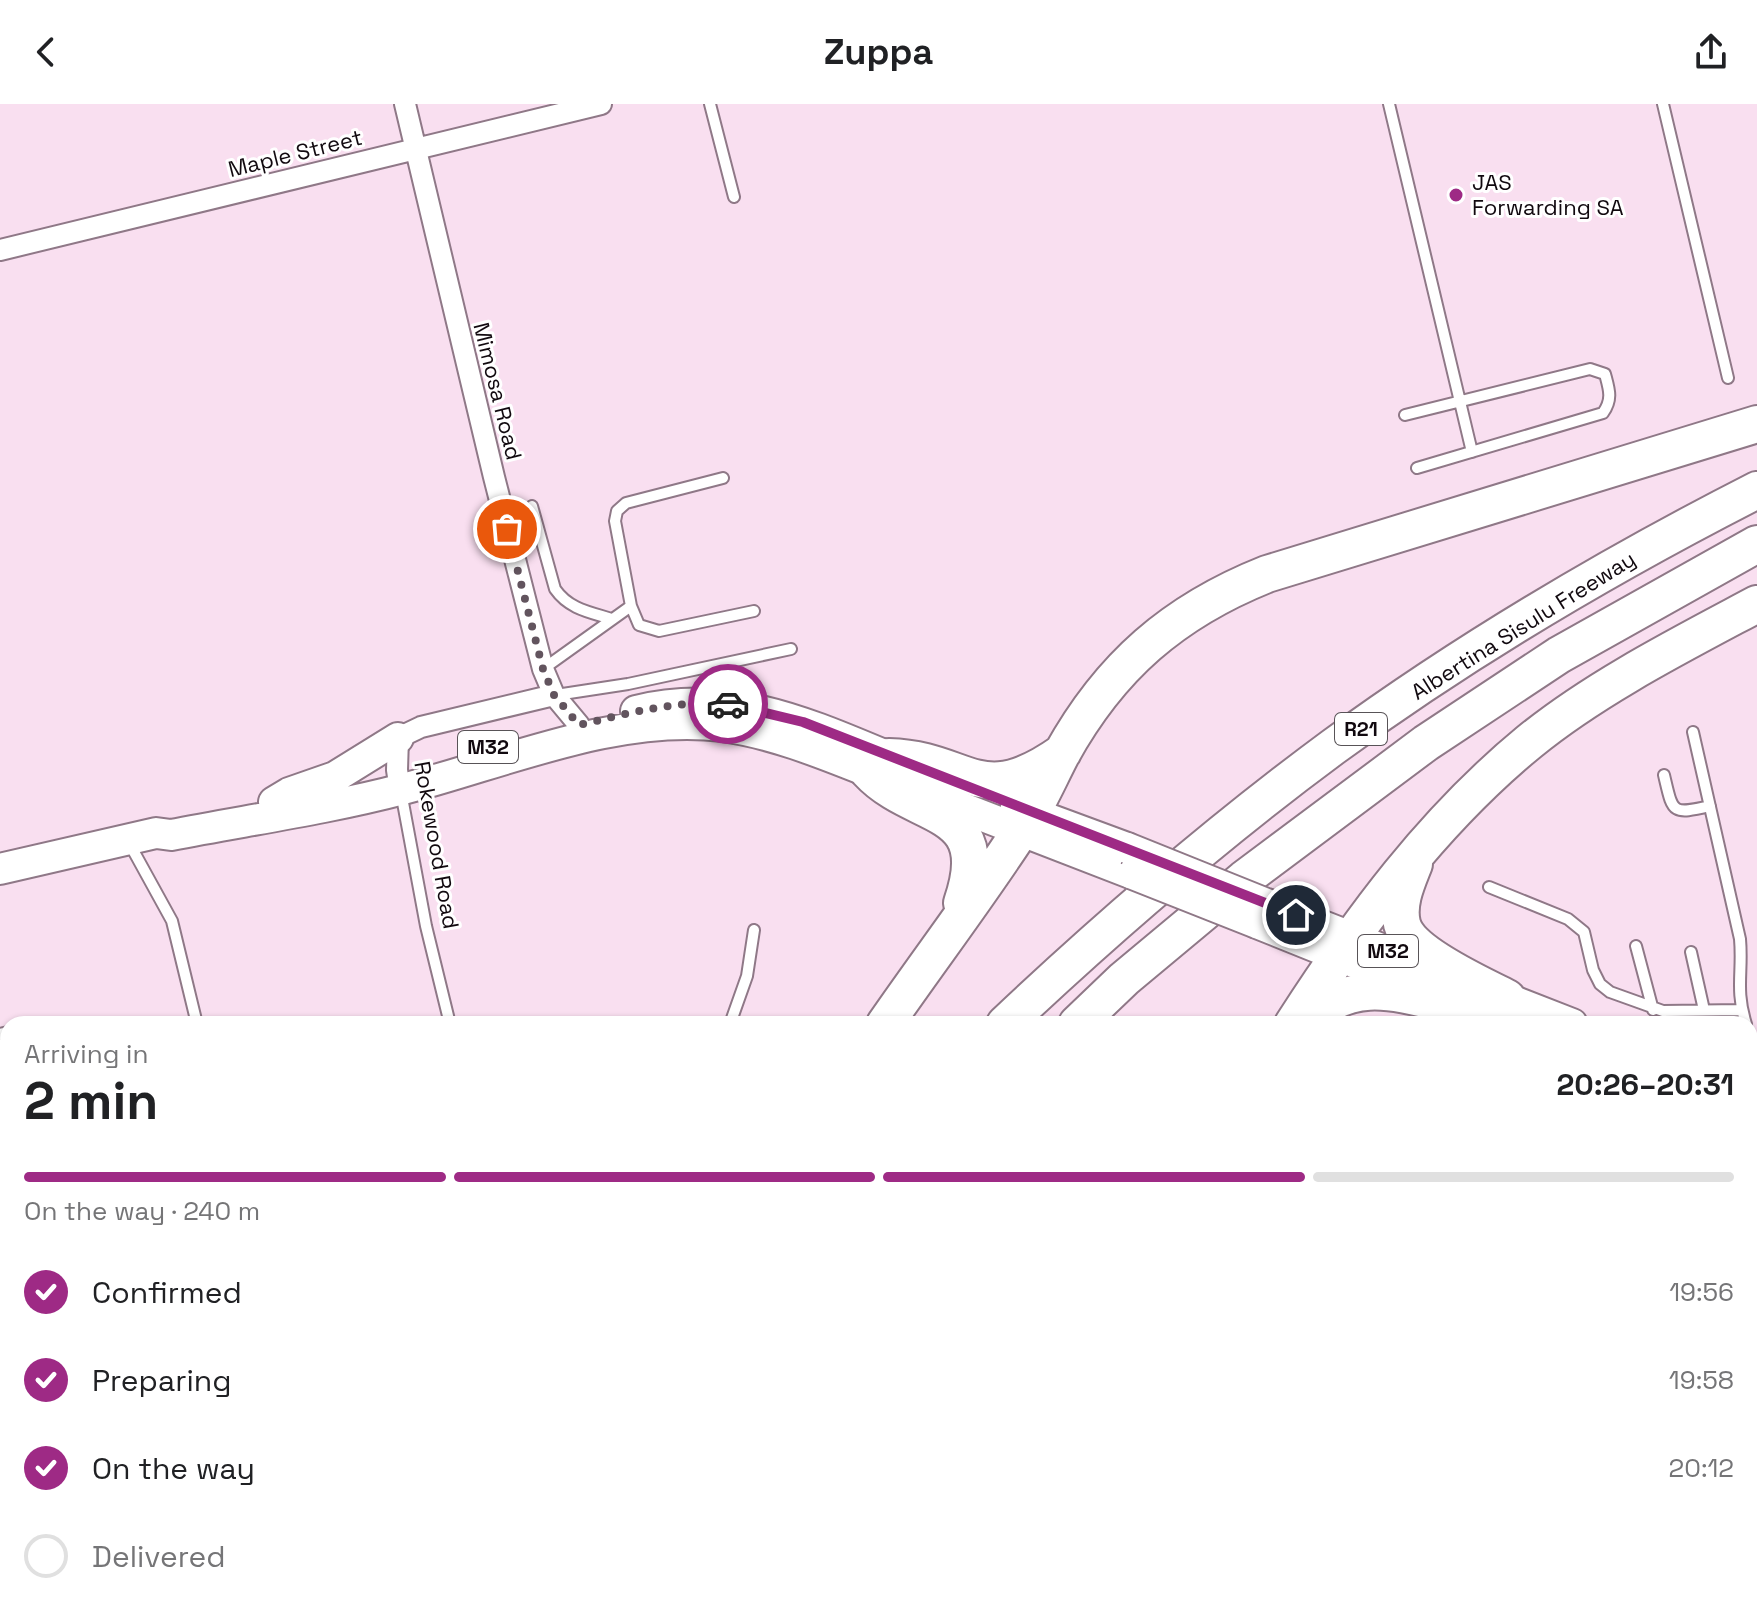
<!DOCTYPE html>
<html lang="en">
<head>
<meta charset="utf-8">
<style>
  :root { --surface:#fff; --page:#f6f6f6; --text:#202124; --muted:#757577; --line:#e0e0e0; --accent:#9e2a85 }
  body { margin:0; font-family:"Space Grotesk",sans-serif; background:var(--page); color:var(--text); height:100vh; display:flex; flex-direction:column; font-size:30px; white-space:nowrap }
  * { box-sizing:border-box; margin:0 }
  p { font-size:26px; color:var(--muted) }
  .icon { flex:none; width:44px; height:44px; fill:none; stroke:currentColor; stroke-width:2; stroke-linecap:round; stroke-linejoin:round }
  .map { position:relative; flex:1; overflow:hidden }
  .details { position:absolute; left:0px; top:912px; width:1758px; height:600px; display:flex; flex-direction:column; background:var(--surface); border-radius:24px 24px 0 0; box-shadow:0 2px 6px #0004 }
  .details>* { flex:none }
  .pin { position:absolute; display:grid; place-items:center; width:68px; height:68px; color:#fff; margin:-34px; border:4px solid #fff; border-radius:50%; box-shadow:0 2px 8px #0007 }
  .courier { position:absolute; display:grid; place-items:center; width:80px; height:80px; margin:-40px; border:6px solid #9e2a85; border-radius:50%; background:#fff; color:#222; box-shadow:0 2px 10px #0007 }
  .headline em { font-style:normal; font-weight:700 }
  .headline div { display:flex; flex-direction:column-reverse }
  .headline { display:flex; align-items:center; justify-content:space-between; height:136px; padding:0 24px }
  h1 { font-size:52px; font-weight:700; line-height:60px }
  .bar { display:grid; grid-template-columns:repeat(4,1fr); gap:12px 8px; align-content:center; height:96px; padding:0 24px }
  .bar i { height:10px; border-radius:6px; background:var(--line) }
  .bar .selected { background:var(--accent) }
  .bar p { grid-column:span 4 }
  ol { padding:0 24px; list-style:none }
  li { display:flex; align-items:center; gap:24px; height:88px }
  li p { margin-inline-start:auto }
  li .icon { padding:8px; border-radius:50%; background:var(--accent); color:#fff; stroke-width:4 }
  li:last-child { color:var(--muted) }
  li i { width:44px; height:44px; border:4px solid var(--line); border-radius:50% }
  header { display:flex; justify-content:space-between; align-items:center; height:104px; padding:0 24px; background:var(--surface); font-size:36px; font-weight:700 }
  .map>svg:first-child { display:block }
</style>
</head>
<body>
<header><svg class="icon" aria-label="back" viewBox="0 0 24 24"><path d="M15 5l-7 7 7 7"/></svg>Zuppa<svg class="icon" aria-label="share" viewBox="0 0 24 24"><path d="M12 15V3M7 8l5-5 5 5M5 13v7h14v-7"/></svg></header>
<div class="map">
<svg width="1757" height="1512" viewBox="0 0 1757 1512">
  <rect width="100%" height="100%" fill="#f9dff0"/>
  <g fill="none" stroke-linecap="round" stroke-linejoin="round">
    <!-- service casing -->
    <g stroke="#8f7887" stroke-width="14">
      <path id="service" d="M710 0 734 93
        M1389 0 1472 348
        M1663 0 1728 274
        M1405 311 1590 265 1605 270C1609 285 1613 295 1603 309L1417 364
        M532 402 555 485C569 505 589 508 612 515
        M631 502 639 521 659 527 754 507
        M543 565 631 502 615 417 617 407 626 399 723 374
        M556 591 628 580 791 545
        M1693 628 1740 835C1743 868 1735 885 1746 920
        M1664 671C1673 709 1671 711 1710 702
        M401 688 426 822 450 920
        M128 737 172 817 197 920
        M1489 783 1568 815 1584 828 1593 866 1600 880 1610 888 1663 907 1741 906
        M1636 842 1653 906
        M1691 848 1704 906
        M730 920 747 872 754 826
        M0 930 8 928
        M0 1088 8 1086
        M0 1157 8 1156
        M0 1269 8 1284
        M0 1482 8 1480
        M1660 1504 1661 1512"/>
    </g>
    <!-- minor casing -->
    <g stroke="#8f7887" stroke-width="24">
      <path id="minor" d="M405 0 494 373 543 565 554 591 579 621
        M0 146 601 0
        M400 686 397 666 398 634 421 623 554 591
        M1750 1011H1757
        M1750 1352 1757 1350
        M1750 1414 1757 1413
        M1750 1476 1757 1474
        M1065 1504 1067 1512
        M1178 1504 1179 1512
        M1677 1504 1679 1512"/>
    </g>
    <!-- primary casing -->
    <g stroke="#8f7887" stroke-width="34">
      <path id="primary" d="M636 607C737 582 817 624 908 661
        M274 698 289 689 335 673 398 634
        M1016 703 1127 744
        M0 765 156 729 171 731C248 716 327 705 403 685 504 659 617 609 722 622 780 630 836 655 890 676 971 707 1052 739 1133 770
        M1269 801 1440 868
        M1257 819 1508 920
        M1485 886 1572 920
        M1750 948H1757
        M1750 980H1757"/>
    </g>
    <!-- motorway casing -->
    <g stroke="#8f7887" stroke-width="40">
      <path id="motorway" d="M889 653C969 655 978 708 1063 648
        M868 667C915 718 996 700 962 799
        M1414 760C1407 778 1397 799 1402 820 1410 850 1480 880 1507 894
        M885 920C930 855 978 792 1021 726 1037 702 1048 676 1061 651 1110 562 1174 507 1267 470L1757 320
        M1005 920C1109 822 1218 728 1333 643 1467 545 1610 461 1757 386
        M1077 920 1124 875 1244 775 1426 639 1559 551 1757 440
        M1293 920C1360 816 1433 717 1529 638 1595 584 1682 540 1757 500
        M1306 920C1354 864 1413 895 1474 907
        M503 1512 510 1504
        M595 1512 602 1504"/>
    </g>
    <!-- service -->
    <use href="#service" stroke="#fff" stroke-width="10"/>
    <!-- minor -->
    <use href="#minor" stroke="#fff" stroke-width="20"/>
    <!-- primary -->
    <use href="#primary" stroke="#fff" stroke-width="30"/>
    <!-- motorway -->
    <use href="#motorway" stroke="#fff" stroke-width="36"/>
    <!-- primary-bridge casing -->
    <g stroke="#8f7887" stroke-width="34" stroke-linecap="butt">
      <path id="primary-bridge" d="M1127 744 1269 801
        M1133 770 1257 819"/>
    </g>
    <!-- primary-bridge -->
    <use href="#primary-bridge" stroke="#fff" stroke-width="30"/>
  </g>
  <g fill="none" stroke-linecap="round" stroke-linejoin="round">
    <!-- done -->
    <path stroke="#62545e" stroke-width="8" stroke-dasharray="0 14.4" d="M507 425 543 565 554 591 579 621C630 609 676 596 728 600"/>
    <!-- route -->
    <path stroke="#9e2a85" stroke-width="10" d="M728 600 803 618 1296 811"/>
  </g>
  <!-- markers -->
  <circle fill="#9e2a85" stroke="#fff" stroke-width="3" cx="1456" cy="91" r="8"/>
  <g text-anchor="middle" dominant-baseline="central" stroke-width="6" stroke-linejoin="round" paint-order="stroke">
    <!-- shield labels -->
    <g fill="#fff" stroke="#585357" stroke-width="2">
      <rect x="1335" y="609" width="52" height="32" rx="6"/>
      <rect x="458" y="627" width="60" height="32" rx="6"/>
      <rect x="1358" y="831" width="60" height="32" rx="6"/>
    </g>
    <g font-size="20" font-weight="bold" fill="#11090f">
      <text x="1361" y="625">R21</text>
      <text x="488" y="643">M32</text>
      <text x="1388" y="847">M32</text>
    </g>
    <!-- street labels -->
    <g font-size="22" fill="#11090f" stroke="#fff">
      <text transform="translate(295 49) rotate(-14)">Maple Street</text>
      <text transform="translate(498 287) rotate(76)">Mimosa Road</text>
      <text transform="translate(1523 521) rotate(-32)">Albertina Sisulu Freeway</text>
      <text transform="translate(437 741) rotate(80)">Rokewood Road</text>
    </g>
    <!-- poi labels -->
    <g font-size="22" fill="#11090f" stroke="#fff" text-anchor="start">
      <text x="1472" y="78">JAS<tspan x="1472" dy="25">Forwarding SA</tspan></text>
    </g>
  </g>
</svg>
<div class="pin" style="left:507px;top:425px;background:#ea580c"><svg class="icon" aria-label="bag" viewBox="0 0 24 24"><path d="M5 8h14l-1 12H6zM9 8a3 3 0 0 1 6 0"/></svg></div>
<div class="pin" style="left:1296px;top:811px;background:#1f2937"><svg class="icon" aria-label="home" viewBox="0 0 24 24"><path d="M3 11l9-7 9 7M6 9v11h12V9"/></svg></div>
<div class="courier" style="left:728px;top:600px"><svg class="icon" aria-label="car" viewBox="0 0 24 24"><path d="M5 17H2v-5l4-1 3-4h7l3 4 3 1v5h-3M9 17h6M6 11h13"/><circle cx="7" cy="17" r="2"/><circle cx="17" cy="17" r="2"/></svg></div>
<section class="details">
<div class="headline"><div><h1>2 min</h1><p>Arriving in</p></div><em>20:26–20:31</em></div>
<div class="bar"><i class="selected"></i><i class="selected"></i><i class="selected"></i><i></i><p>On the way · 240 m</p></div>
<ol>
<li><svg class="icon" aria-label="check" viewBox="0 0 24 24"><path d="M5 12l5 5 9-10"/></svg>Confirmed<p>19:56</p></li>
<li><svg class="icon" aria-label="check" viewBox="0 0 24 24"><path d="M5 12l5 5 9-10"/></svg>Preparing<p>19:58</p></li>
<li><svg class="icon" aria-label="check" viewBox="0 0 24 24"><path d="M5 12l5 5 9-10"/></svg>On the way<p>20:12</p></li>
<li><i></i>Delivered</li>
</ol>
</section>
</div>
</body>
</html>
